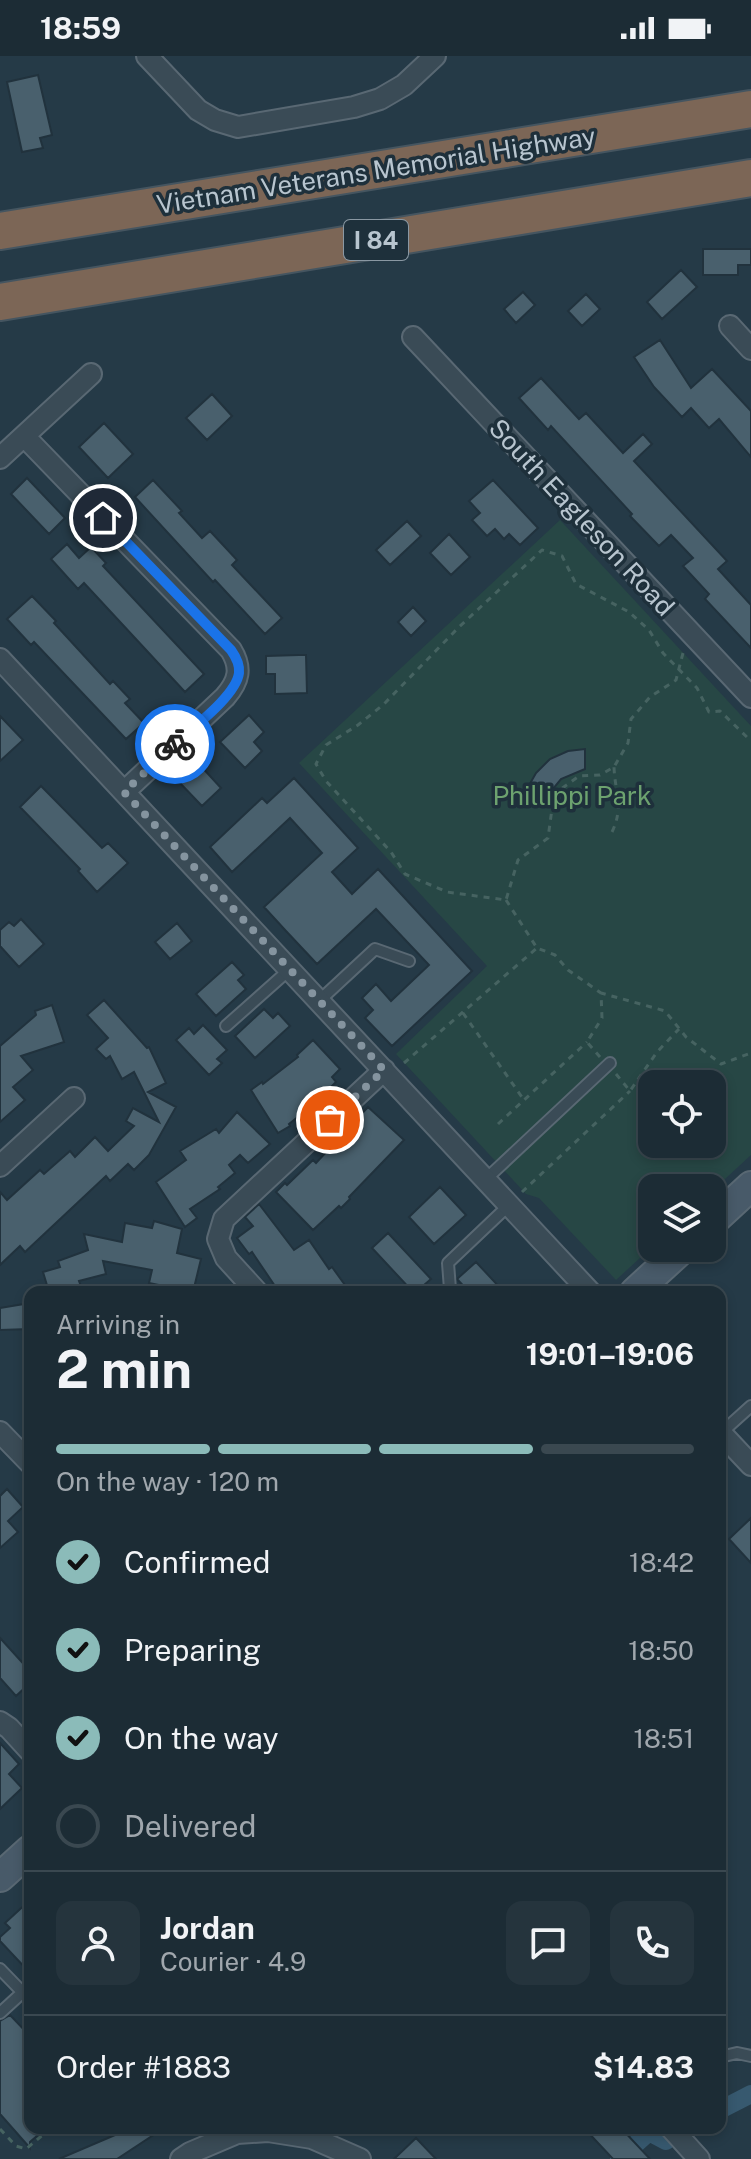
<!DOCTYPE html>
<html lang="en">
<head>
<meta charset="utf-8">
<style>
  :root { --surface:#1c2c35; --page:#25343d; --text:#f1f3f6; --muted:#a0a7ad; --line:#3a4850; --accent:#8bbbb9 }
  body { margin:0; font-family:"Public Sans",sans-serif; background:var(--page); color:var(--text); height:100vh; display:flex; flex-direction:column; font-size:30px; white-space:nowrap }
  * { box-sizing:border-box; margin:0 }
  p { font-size:26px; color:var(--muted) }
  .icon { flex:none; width:44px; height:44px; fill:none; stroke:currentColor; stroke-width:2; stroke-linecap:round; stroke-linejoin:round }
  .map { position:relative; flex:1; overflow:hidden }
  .sheet { position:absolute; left:24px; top:1230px; width:702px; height:848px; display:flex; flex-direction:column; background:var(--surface); border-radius:16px; box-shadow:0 4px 12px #0003,0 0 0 2px var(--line) }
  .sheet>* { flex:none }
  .buttons { position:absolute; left:638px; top:1014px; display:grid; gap:16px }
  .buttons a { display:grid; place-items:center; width:88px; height:88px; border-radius:16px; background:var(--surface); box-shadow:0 4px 12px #0003,0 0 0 2px var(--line); font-size:40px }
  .pin { position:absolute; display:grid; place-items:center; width:68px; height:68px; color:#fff; margin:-34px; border:4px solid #fff; border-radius:50%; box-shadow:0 2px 8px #0007 }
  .courier { position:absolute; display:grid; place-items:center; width:80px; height:80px; margin:-40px; border:6px solid #1a73e8; border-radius:50%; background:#fff; color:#222; box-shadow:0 2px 10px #0007 }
  .headline em { font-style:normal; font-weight:700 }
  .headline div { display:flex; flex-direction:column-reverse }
  .headline { display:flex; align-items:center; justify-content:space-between; height:136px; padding:0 32px }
  h1 { font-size:52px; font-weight:700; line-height:60px }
  .bar { display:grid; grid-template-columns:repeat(4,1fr); gap:12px 8px; align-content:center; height:96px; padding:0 32px }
  .bar i { height:10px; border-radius:6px; background:var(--line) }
  .bar .selected { background:var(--accent) }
  .bar p { grid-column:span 4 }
  .line { display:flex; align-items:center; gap:20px; padding:0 32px; border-top:2px solid var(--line) }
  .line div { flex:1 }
  .round { display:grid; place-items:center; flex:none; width:84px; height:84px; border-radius:16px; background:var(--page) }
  ol { padding:0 32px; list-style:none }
  li { display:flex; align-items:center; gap:24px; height:88px }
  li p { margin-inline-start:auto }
  li .icon { padding:8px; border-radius:50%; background:var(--accent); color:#111; stroke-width:4 }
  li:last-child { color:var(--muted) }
  li i { width:44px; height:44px; border:4px solid var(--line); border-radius:50% }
  .status { display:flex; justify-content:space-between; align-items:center; height:56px; padding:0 40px; background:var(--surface); direction:ltr }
  .status svg { height:22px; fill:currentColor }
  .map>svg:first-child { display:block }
</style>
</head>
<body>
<div class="status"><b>18:59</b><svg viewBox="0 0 49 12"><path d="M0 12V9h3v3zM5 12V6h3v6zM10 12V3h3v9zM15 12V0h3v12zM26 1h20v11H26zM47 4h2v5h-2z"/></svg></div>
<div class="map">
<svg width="751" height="2103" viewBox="0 0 751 2103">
  <rect width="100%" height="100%" fill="#253a47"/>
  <!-- green -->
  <path fill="#274745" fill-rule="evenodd" d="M560 464 751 670V1099L712 1135V1132H652V1191L616 1224 539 1142 526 1138 396 998 487 910 299 707ZM652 1028H712V1088H652Z"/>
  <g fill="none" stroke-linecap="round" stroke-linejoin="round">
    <!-- canal -->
    <path stroke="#37596f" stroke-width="18" d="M720 2054 751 2038
      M619 2103 649 2076 666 2085"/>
  </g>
  <!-- building -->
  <path fill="#49606d" stroke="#21323d" stroke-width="2" d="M38 19 52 79 40 82 43 92 22 96 7 26Z
    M703 193H751V209H738V219H703Z
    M681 214 697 231 662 263 647 246Z
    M523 236 535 249 516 267 504 253Z
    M586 238 600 253 582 270 568 255Z
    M660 284 691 332 712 313 751 355V401L719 363 709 372 691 352 682 361 654 331 634 301Z
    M541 322 579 363 586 357 623 397 643 378 652 388 634 405 727 505 718 513 751 549V592L705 543 709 538 683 510 693 502 671 479 659 490 630 460 632 458 551 370 548 374 519 342Z
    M212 338 232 360 207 384 186 362Z
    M104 367 133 398 108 422 79 391Z
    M27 422 65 462 49 478 11 438Z
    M153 424 182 455 179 457 202 482 210 475 237 504 232 509 282 562 265 578 215 524 213 526 135 441Z
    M493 424 538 472 520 489 509 478 504 483 495 473 487 480 472 464 480 457 469 445Z
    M407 465 421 480 390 509 376 494Z
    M449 478 470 501 451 519 430 497Z
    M67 488 79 502 91 491 106 507 103 510 204 618 185 636 84 527 78 533 51 503Z
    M32 540 56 565 54 567 110 628 113 625 130 643 125 647 144 667 126 683 34 586 31 589 7 563Z
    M413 551 426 565 411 580 398 566Z
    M299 599H306L307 637 275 638V618H266V600Z
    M249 659 264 676 254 686 262 695 245 712 220 686Z
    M0 660 23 684 0 705Z
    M585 693V713L561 723 548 739 545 751 524 748 528 731 536 717 550 703 568 695Z
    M199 708 221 732 202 750 179 726Z
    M294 722 358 792 332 816 352 838 378 813 472 915 392 990 365 962 373 954 362 942 376 928 391 945 429 909 376 853 317 908 286 875 264 851 322 797 290 762 232 816 210 791 262 742 267 747Z
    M41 730 102 792 108 787 128 807 97 836 78 815 80 813 20 751Z
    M21 863 44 888 19 911 0 890V874L9 866 14 870Z
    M177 867 192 885 170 903 155 886Z
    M232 906 244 919 238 924 246 933 216 960 196 938Z
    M104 944 147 992 149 991 166 1027 148 1036 176 1051 149 1099 134 1114 128 1108 110 1125 106 1120 25 1196 20 1190 0 1209V1136L7 1144 40 1114 44 1118 70 1095 75 1101 95 1081 108 1095 134 1070 126 1065 133 1052 159 1066 134 1016 122 1023 110 1000 106 1003 96 993 108 982 87 959Z
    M52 949 64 986 21 1000 33 1014 13 1031 25 1044 0 1066V990L36 959 35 955Z
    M264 953 273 962 278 957 290 970 255 1002 235 980Z
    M203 969 227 994 217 1003 222 1007 209 1019 176 984 189 972 194 978Z
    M313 984 340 1013 332 1021 336 1026 314 1048 289 1068 290 1070 278 1077 251 1034 262 1026 263 1028 298 1001 297 999Z
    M368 1051 404 1084 349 1141 350 1143 341 1152 339 1150 313 1174 276 1136 285 1127 287 1129 313 1104 316 1107Z
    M237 1056 270 1088 248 1107 240 1099 229 1109 235 1117 218 1131 220 1133 190 1153 197 1162 185 1171 156 1126 186 1104 180 1095 216 1073 219 1077Z
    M440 1131 466 1159 434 1188 409 1161Z
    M259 1148 294 1194 309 1184 329 1213 332 1211 350 1236H279L252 1196 249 1198 237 1182 253 1170 245 1161Z
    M154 1165 182 1173 177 1197 201 1203 193 1236 149 1227 152 1214 103 1205 106 1218 79 1225 82 1233 74 1236H49L43 1216 60 1211 58 1205 88 1194 84 1178 122 1186 125 1167 152 1172Z
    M388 1177 431 1223 416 1236H413L372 1192Z
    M476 1206 504 1236H469L457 1223Z
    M30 1247V1273L0 1274V1252Z
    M7 1433 23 1451 8 1465 18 1476 0 1492V1440Z
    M751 1462V1507L729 1483Z
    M0 1582 30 1615V1627L16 1640 0 1622Z
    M0 1687 19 1708 9 1718 22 1732 0 1753Z
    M30 1844V1917L0 1885V1881L10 1872 5 1867Z
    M10 1959 30 1980V2072H46L30 2086V2092L0 2058V1965Z
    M110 2072H164L117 2103H59L115 2079Z
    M584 2072H621L650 2103H613Z
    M416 2082 436 2103H394Z"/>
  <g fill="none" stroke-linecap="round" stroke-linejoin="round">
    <!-- lane casing -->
    <g stroke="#596873" stroke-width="14">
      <path id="lane" d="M319 945 375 893 409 905
        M226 970 289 914
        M485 1124 610 1007
        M447 1236 450 1233 448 1207 509 1149
        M721 1377 751 1350
        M0 1913 30 1944
        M0 1957 23 1936
        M720 2001 737 1997 751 2000"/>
    </g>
    <!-- street casing -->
    <g stroke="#596873" stroke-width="24">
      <path id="street" d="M147 0 198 54 215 64 238 71 354 51 380 43 404 29 435 0
        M730 270 751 293
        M413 281 751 641
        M24 380 231 594C242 612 239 625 225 641L124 736
        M0 402 91 318
        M0 603 590 1236
        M0 1110 74 1042
        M257 1236 226 1202 218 1183 224 1163 384 1014
        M0 1376 30 1407
        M720 1376 751 1409
        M0 1666 9 1672 30 1695
        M671 2072 699 2103
        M181 2103 190 2097 237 2077 268 2075 312 2082 360 2103"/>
    </g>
    <!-- secondary casing -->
    <g stroke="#596873" stroke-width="32">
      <path id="secondary" d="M712 1166 751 1130
        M635 1236 683 1192
        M0 1821 30 1794"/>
    </g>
    <!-- highway casing -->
    <g stroke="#455560" stroke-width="40">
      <path id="highway" d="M0 175 751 53
        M0 246 751 122"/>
    </g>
    <!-- path -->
    <path stroke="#466361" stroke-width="3" stroke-dasharray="6 6" stroke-linecap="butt" d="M683 597 676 624 650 641 631 663 628 687 614 711 600 719 579 720 554 738 548 782 518 804 506 844 447 836 405 818 391 796 326 725 316 708 326 689 358 669 384 648 458 572 542 494 562 500 576 528 629 556 649 574 663 597 697 632 709 656 720 655 751 685
      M612 776C624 751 615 737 614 711
      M506 844 537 892 555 899 568 914 601 937
      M463 957 524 1044
      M600 1001 587 986 602 962 601 937 665 955 686 981 721 1008 751 997
      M404 1007 537 892
      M616 1018 630 1035 657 996 679 973
      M498 1068 587 986
      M522 1136 630 1035
      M0 2073 16 2090 26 2093 51 2072"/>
    <!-- lane -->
    <use href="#lane" stroke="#3a4b56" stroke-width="10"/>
    <!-- street -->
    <use href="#street" stroke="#3a4b56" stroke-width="20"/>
    <!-- secondary -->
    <use href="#secondary" stroke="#485a69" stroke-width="28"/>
    <!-- highway -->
    <use href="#highway" stroke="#7c6656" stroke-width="36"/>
  </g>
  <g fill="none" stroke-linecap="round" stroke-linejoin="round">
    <!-- done -->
    <path stroke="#85949f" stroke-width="8" stroke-dasharray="0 14.4" d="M175 688 124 736 384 1014 330 1064"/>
    <!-- route -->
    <path stroke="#1a73e8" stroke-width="10" d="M103 462 231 594C236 601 240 608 239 617 236 640 192 672 175 688"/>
  </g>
  <g text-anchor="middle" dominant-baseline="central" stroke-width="7" stroke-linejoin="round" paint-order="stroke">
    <!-- shield labels -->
    <rect fill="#1e303b" stroke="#8a98a3" stroke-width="2" x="344" y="164" width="64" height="40" rx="6"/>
    <g font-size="24" font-weight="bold" fill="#b8c5cf">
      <text x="376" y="184">I 84</text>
    </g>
    <!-- street labels -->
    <g font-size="26" fill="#b8c5cf" stroke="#1e303b">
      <text transform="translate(376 114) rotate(-9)">Vietnam Veterans Memorial Highway</text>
      <text transform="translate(582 461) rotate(47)">South Eagleson Road</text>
    </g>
    <!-- park labels -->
    <g font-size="26" fill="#6da26f" stroke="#1e303b">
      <text x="572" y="739">Phillippi Park</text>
    </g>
  </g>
</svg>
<div class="buttons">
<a><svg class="icon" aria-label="locate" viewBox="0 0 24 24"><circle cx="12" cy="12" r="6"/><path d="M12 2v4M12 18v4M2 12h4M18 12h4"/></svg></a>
<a><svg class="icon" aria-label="layers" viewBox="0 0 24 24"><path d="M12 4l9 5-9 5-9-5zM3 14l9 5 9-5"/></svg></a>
</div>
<div class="pin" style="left:330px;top:1064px;background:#ea580c"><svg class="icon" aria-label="bag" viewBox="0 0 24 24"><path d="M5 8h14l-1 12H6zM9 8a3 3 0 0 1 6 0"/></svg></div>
<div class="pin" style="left:103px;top:462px;background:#1f2937"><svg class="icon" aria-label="home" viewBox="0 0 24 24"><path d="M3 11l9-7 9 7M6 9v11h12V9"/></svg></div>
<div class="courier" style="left:175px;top:688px"><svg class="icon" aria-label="bike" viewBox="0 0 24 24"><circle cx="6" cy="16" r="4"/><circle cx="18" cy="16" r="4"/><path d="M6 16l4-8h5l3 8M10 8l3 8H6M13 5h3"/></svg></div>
<section class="sheet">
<div class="headline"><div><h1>2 min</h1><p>Arriving in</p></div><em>19:01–19:06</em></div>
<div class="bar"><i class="selected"></i><i class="selected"></i><i class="selected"></i><i></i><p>On the way · 120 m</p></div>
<ol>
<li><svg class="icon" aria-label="check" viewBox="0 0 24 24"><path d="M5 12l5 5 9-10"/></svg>Confirmed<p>18:42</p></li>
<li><svg class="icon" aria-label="check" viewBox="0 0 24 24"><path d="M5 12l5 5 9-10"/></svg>Preparing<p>18:50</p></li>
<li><svg class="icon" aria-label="check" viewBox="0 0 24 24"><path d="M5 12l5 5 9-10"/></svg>On the way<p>18:51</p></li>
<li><i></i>Delivered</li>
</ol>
<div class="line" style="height:144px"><a class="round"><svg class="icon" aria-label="person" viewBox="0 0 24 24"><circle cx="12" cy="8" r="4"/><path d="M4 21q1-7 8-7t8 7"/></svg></a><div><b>Jordan</b><p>Courier · 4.9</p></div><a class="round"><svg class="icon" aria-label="chat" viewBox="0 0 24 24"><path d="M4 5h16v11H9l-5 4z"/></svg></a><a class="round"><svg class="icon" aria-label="phone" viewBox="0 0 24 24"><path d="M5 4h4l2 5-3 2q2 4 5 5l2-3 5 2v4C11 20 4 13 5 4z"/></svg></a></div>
<div class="line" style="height:104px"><div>Order #1883</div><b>$14.83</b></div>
</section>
</div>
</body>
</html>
